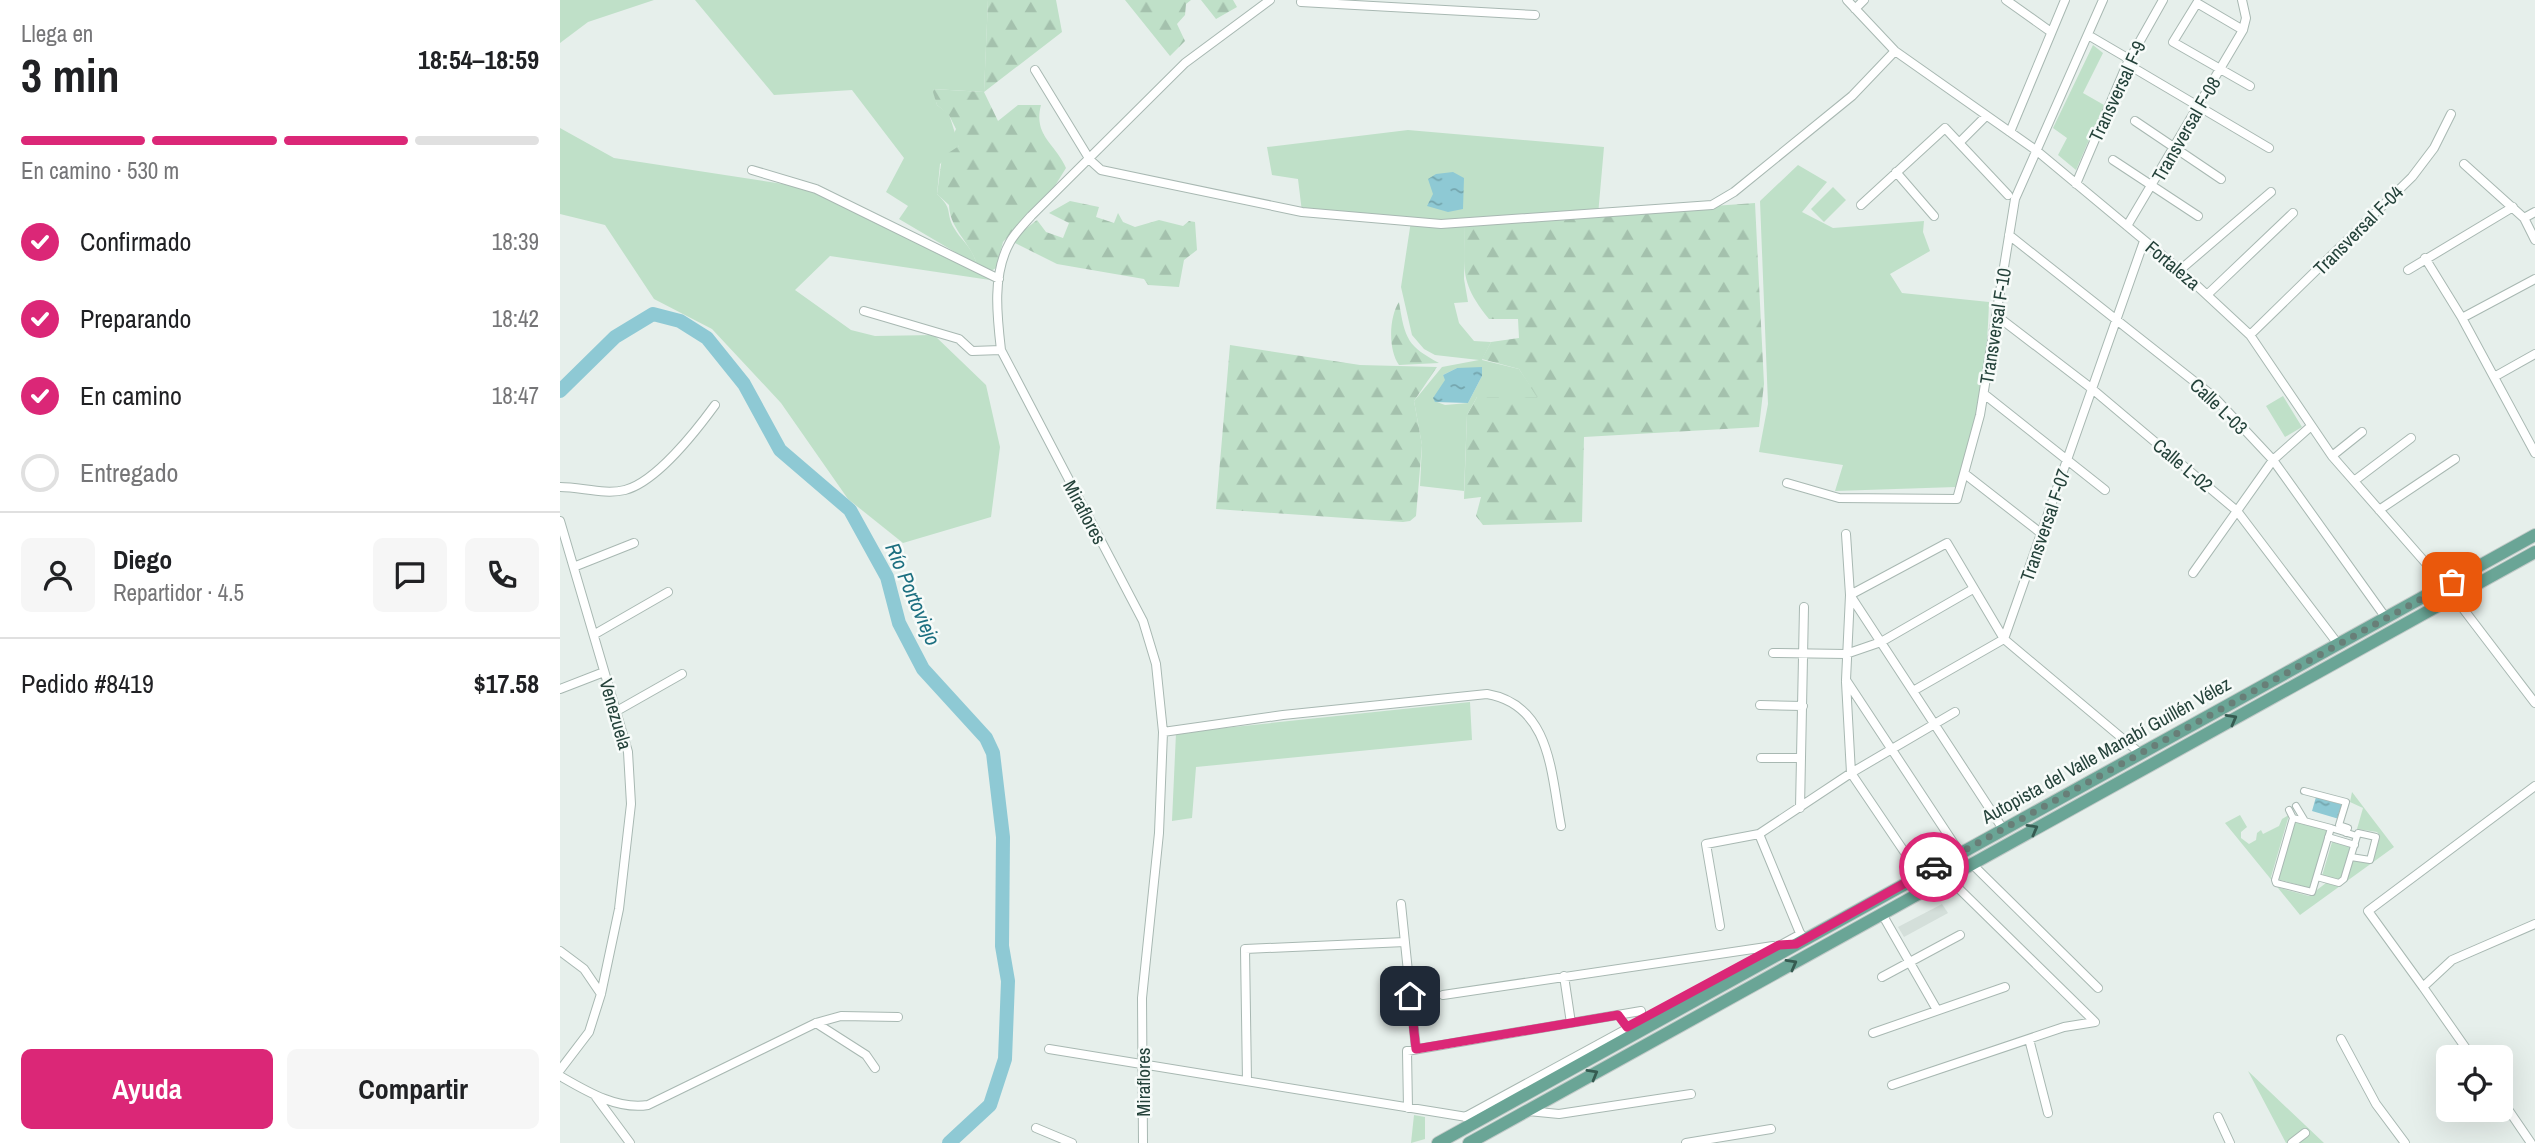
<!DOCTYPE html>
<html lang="es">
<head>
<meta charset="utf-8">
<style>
  :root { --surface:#fff; --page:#f6f6f6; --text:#202124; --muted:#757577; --line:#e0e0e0; --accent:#db2777 }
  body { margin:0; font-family:"Archivo Narrow",sans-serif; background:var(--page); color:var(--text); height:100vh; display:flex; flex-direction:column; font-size:26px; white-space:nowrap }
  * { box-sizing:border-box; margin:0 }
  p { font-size:23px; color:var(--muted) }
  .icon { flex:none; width:38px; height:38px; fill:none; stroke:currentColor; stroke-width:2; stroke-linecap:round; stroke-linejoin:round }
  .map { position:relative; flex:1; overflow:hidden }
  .sheet { display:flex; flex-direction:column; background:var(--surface); width:560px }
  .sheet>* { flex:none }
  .buttons { position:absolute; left:1876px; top:1045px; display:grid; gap:14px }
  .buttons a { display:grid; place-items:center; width:77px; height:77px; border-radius:10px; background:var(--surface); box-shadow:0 7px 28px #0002; font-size:35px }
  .pin { position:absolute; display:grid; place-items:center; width:60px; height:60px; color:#fff; margin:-30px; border-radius:14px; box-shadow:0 4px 10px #0006 }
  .courier { position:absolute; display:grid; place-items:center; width:70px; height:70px; margin:-35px; border:5px solid #db2777; border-radius:50%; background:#fff; color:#222; box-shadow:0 2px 9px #0007 }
  .summary em { font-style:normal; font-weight:800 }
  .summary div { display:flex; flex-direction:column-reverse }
  .summary { display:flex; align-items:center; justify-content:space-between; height:119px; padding:0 21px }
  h1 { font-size:46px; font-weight:800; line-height:52px }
  .bar { display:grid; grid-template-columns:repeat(4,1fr); gap:10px 7px; align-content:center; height:84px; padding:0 21px }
  .bar i { height:9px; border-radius:5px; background:var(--line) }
  .bar .current { background:var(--accent) }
  .bar p { grid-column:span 4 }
  .line { display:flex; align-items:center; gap:18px; padding:0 21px; border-top:2px solid var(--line) }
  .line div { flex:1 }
  .round { display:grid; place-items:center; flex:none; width:74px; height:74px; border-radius:10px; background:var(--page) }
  ol { padding:0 21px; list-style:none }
  li { display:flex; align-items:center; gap:21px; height:77px }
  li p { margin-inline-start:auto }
  li .icon { padding:7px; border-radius:50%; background:var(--accent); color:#fff; stroke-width:4 }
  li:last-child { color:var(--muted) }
  li i { width:38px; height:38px; border:4px solid var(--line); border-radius:50% }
  .primary-button { display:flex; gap:14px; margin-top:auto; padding:14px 21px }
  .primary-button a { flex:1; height:80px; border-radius:10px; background:var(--accent); color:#fff; font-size:28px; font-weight:800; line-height:80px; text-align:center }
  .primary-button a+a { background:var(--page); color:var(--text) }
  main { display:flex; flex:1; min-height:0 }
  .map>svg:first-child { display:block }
</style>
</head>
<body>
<main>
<section class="sheet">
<div class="summary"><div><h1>3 min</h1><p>Llega en</p></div><em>18:54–18:59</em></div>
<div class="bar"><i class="current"></i><i class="current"></i><i class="current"></i><i></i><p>En camino · 530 m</p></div>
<ol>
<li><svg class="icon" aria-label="check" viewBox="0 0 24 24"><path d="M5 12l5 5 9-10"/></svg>Confirmado<p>18:39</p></li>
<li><svg class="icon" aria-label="check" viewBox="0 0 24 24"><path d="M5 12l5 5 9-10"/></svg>Preparando<p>18:42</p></li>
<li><svg class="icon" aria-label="check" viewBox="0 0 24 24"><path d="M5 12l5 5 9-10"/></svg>En camino<p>18:47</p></li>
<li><i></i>Entregado</li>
</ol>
<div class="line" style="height:126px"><a class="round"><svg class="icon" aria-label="person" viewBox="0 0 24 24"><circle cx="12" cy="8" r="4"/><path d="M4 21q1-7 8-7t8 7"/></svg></a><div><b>Diego</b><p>Repartidor · 4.5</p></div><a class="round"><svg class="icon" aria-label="chat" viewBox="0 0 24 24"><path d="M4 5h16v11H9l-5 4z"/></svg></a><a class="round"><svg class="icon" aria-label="phone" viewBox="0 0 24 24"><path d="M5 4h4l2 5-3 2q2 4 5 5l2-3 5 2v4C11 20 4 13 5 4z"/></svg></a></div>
<div class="line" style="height:91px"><div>Pedido #8419</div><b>$17.58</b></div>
<div class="primary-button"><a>Ayuda</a><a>Compartir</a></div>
</section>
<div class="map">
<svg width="1975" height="1143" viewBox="0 0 1975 1143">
  <defs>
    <pattern id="forest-firs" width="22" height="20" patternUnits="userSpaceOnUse" patternTransform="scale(1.75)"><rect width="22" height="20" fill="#bfe0c8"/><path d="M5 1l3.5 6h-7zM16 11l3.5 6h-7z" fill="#a4c1ad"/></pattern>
    <pattern id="water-ripples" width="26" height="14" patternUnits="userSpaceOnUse" patternTransform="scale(1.75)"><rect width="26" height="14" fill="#8ec9d4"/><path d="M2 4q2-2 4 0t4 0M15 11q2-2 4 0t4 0" fill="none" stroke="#74a5ad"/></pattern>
  </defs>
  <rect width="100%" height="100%" fill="#e6efeb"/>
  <!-- built -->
  <path fill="#d4dfda" d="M1382 904 1388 913 1344 937 1338 927Z"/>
  <!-- green -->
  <path fill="#bfe0c8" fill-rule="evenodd" d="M0 0H94L28 22 0 43Z
    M135 0H428L424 92 373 89 377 105 389 114 399 146 380 164 377 194C394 210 385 212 394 228 403 243 411 245 417 265L339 219 348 206 326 192 344 158 292 90 214 95Z
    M1533 45 1543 53 1523 93 1544 105 1516 170 1498 155 1507 138 1493 128Z
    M0 128 54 158 256 189 430 280 270 256 235 290 291 330 315 336 374 335 426 385 440 447 431 517 343 543 288 499 221 403 152 329 94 299 45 225 0 214Z
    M848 130 1044 147 1038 215 905 224 904 279 908 302 894 303 899 323 914 341 931 342 922 360 959 369 978 397H917L907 415 904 491 860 486 862 445 854 401 882 367 919 360 875 355 864 349 852 335 841 287 851 221 742 212 738 179 712 175 707 147ZM897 368 922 376 908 403 885 405 877 402 886 380 883 375Z
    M1238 165 1267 182 1242 212 1273 228 1364 221 1363 232 1370 251 1330 274 1342 293 1429 302C1427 365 1419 428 1396 487L1275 491 1283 465 1199 452 1208 404 1200 201Z
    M1273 187 1286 200 1264 222 1251 209Z
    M1723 396 1742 427 1725 437 1706 406Z
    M910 702 912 740 636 767 632 818 612 821 616 733Z
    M1792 792 1834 847 1740 915 1665 823 1680 815 1687 827 1681 832V838L1689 844 1696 840 1697 833 1701 830 1703 834 1719 826 1722 819 1729 815 1711 877 1720 888 1749 896 1766 883 1777 886 1786 879 1791 862 1796 860 1808 863 1814 858 1820 836 1817 832 1797 829 1803 808 1790 802Z
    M1734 820 1767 830 1750 888 1717 879Z
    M1772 842 1790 847 1780 881 1762 876Z
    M1688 1071 1764 1143H1726Z
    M854 1115 865 1117V1139L851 1143Z"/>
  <!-- forest -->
  <path fill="url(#forest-firs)" d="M428 0H496L502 32 424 92 438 121 458 105H481C473 136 495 143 506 168L493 189 443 242 436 268 431 271 417 265C410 241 390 230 389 205L377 194 382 157 399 146 392 138 396 129 389 115 377 105 372 89 424 92Z
    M565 0H631L626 4 625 15 617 24 625 41 610 56Z
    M641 0H673L677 7 656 19Z
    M510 201 539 207 536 217 554 223 558 213 563 222 575 227 599 220 623 226 629 221 635 222 637 250 624 260 619 287 588 285 584 279 497 264 455 243 454 238 477 220 486 232 503 238 509 223 489 213Z
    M1195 203 1204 384 1199 427 1024 437 1022 522 923 525 916 516 921 497 904 499 907 415 917 397H977L959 369 922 359 931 342 959 338 958 319H929C899 282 904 269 905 224Z
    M839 302C845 340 848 346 879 363L839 365C828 350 829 317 839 302Z
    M670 345 800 365 877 367 854 401 862 445 856 516 850 521 843 522 656 509Z"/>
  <!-- water -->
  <path fill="url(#water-ripples)" d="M893 172 904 178 903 209 888 212 867 206 873 194 868 179 876 174Z
    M922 367V376L908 403 875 402 873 398 885 380 883 375 897 368Z
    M1756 797 1783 805 1779 819 1752 811Z"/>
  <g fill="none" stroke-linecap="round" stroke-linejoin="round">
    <!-- river -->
    <path stroke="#8ec9d4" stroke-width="14" d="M0 391 55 337 93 314 120 321 147 338 184 384 220 450 290 510 327 577 339 623 363 669 426 738 433 753 443 837 442 946 448 981 445 1059 430 1105 389 1143"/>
    <!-- pedestrian casing -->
    <g stroke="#a8b8b2" stroke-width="8">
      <path id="pedestrian" d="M1744 791 1786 802 1779 825 1788 828 1786 833
        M1736 806 1745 821
        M1729 810 1733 818 1715 880 1716 883 1752 892 1771 828 1797 836 1784 879 1779 883 1757 877
        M1733 818 1771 828
        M1768 837 1795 845
        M1791 857 1810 860 1816 837 1798 833 1797 836"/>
    </g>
    <!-- minor casing -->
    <g stroke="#a8b8b2" stroke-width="10">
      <path id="minor" d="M1287 0 1335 51 1477 151 1620 270 1690 335 1772 456 1885 585 1975 703
        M1446 0 1491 32
        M741 2 975 15
        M1295 9 1304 0
        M1683 30 1637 3 1613 42 1690 86
        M1528 35 1569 59
        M1567 64 1709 148
        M475 70 530 160 541 170 742 212 881 224 1152 205 1174 192 1292 96 1335 51
        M1575 121 1661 179
        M1450 132 1505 0
        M1400 142 1426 116
        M1553 160 1638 216
        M1904 164 1964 218 1975 240
        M192 170 256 189 439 279
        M1336 172 1374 216
        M1516 184 1567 64 1603 0
        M1301 205 1385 128 1448 195
        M1964 218 1975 212
        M1567 226 1683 30 1686 18 1682 0
        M1449 235 1654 397 1713 460 1826 618
        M1865 258 1902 318 1975 453
        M1620 270 1711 192
        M1848 270 1953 207
        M1648 294 1733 213
        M304 311 399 339 412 351 441 350
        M1437 316 1531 388 1677 511 1778 644
        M1902 318 1975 279
        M1690 335 1852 177 1874 148 1891 114
        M1934 377 1975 354
        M1424 394 1545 490
        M1772 456 1802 432
        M1405 474 1482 534
        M1794 481 1851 438
        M1227 483 1279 498 1397 499 1420 415 1455 199 1543 0
        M0 487C21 487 44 495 65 490 96 482 136 431 155 405
        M1819 510 1895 459
        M0 521 68 752 71 804 59 909 41 994 29 1032 0 1070
        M1286 534 1290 595 1443 829
        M16 566 74 543
        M1633 573 1713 460 1750 427
        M35 634 108 592
        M1213 653 1286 654 1321 642 1413 589
        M1286 682 1291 773 1360 875
        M0 689 44 672
        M1353 691 1444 639 1387 543 1290 595 1286 680 1400 853
        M1200 705 1243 706
        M55 712 122 674
        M603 732 723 715 927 694C991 705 991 774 1001 826
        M1581 754 1444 639 1584 241
        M1201 758H1241
        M1240 808 1244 607
        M1199 834 1242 938
        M1412 864 1538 988
        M841 904 856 1049
        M1322 914 1377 1010
        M1160 926 1146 844 1199 834 1291 773 1395 712
        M0 951 24 969 41 994
        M1004 976 1011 1023
        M1322 977 1400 935
        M1863 987 1808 911 1975 786
        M883 995 1213 946
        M256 1023 306 1055 315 1068
        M1313 1033 1445 987
        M1469 1039 1488 1113
        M1781 1039 1816 1104 1845 1143
        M489 1049 919 1119
        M1912 1057 1863 987 1892 960 1975 924
        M0 1076C26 1091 57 1110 88 1105L256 1023 281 1016 338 1017
        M687 1081 685 949 845 942
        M1332 1085 1504 1027 1535 1022 1387 877
        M36 1097 70 1143
        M1941 1099 1971 1143
        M848 1108 847 1051 1081 1011
        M968 1111 999 1114 1131 1094
        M905 1117 1241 934
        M1658 1117 1670 1143
        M476 1128 512 1143
        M583 1143 582 998 599 833 603 732 596 664 583 621 441 350C437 316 432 274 450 242 455 233 464 224 471 216L625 63 710 0
        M1126 1143 1211 1129
        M1732 1143 1745 1133"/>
    </g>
    <!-- primary casing -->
    <g stroke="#c2cac8" stroke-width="14">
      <path id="primary" d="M878 1143 1975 535
        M909 1143 1975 552"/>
    </g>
    <!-- pedestrian -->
    <use href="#pedestrian" stroke="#fff" stroke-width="6"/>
    <!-- minor -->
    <use href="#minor" stroke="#fff" stroke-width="8"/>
    <!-- primary -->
    <use href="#primary" stroke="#6aa596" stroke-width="12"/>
  </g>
  <!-- one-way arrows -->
  <defs><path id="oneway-chevron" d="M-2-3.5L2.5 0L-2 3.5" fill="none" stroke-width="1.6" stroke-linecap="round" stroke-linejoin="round" transform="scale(1.75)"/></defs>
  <g stroke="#365b51">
    <use href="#oneway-chevron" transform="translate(1672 719) rotate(-29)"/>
    <use href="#oneway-chevron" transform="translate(1473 829) rotate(-29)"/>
    <use href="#oneway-chevron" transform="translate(1232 964) rotate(-29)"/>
    <use href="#oneway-chevron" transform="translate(1033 1074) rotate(-30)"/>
  </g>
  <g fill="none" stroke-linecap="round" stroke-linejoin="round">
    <!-- done -->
    <path stroke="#687f78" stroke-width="7" stroke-dasharray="0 12.6" d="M1374 867 1892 582"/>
    <!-- route -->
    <path stroke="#db2777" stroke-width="9" d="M850 996 856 1049 1058 1015 1067 1027 1219 945 1236 944 1374 867"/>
  </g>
  <g text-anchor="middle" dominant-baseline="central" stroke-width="5" stroke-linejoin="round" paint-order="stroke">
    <!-- street labels -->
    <g font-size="19" fill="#24423a" stroke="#f7fbf9">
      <text transform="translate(1557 91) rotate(-65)">Transversal F-9</text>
      <text transform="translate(1626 129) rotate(-60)">Transversal F-08</text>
      <text transform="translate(1798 230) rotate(-45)">Transversal F-04</text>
      <text transform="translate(1613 265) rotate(40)">Fortaleza</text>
      <text transform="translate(1435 326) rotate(-81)">Transversal F-10</text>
      <text transform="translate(1659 406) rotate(44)">Calle L-03</text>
      <text transform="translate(1623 465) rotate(40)">Calle L-02</text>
      <text transform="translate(525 512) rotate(62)">Miraflores</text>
      <text transform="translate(1485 525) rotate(-71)">Transversal F-07</text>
      <text transform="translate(56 714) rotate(74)">Venezuela</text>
      <text transform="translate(1546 750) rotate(-29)">Autopista del Valle Manabí Guillén Vélez</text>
      <text transform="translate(583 1082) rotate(-90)">Miraflores</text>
    </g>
    <!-- water labels -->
    <g font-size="21" font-style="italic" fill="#1c6f80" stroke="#f7fbf9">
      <text transform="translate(353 594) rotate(67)">Río Portoviejo</text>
    </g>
  </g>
</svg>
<div class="buttons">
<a><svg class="icon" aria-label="locate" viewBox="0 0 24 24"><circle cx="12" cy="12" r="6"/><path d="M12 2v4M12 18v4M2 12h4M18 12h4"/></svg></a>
</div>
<div class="pin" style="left:1892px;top:582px;background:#ea580c"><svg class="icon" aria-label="bag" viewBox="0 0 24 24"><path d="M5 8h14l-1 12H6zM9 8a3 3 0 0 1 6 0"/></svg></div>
<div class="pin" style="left:850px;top:996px;background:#1f2937"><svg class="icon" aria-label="home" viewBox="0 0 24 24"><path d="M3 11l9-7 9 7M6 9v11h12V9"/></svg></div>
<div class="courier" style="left:1374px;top:867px"><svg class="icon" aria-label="car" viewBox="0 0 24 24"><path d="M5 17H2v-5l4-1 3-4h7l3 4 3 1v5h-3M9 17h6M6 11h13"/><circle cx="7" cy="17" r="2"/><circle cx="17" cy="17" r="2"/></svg></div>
</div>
</main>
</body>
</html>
